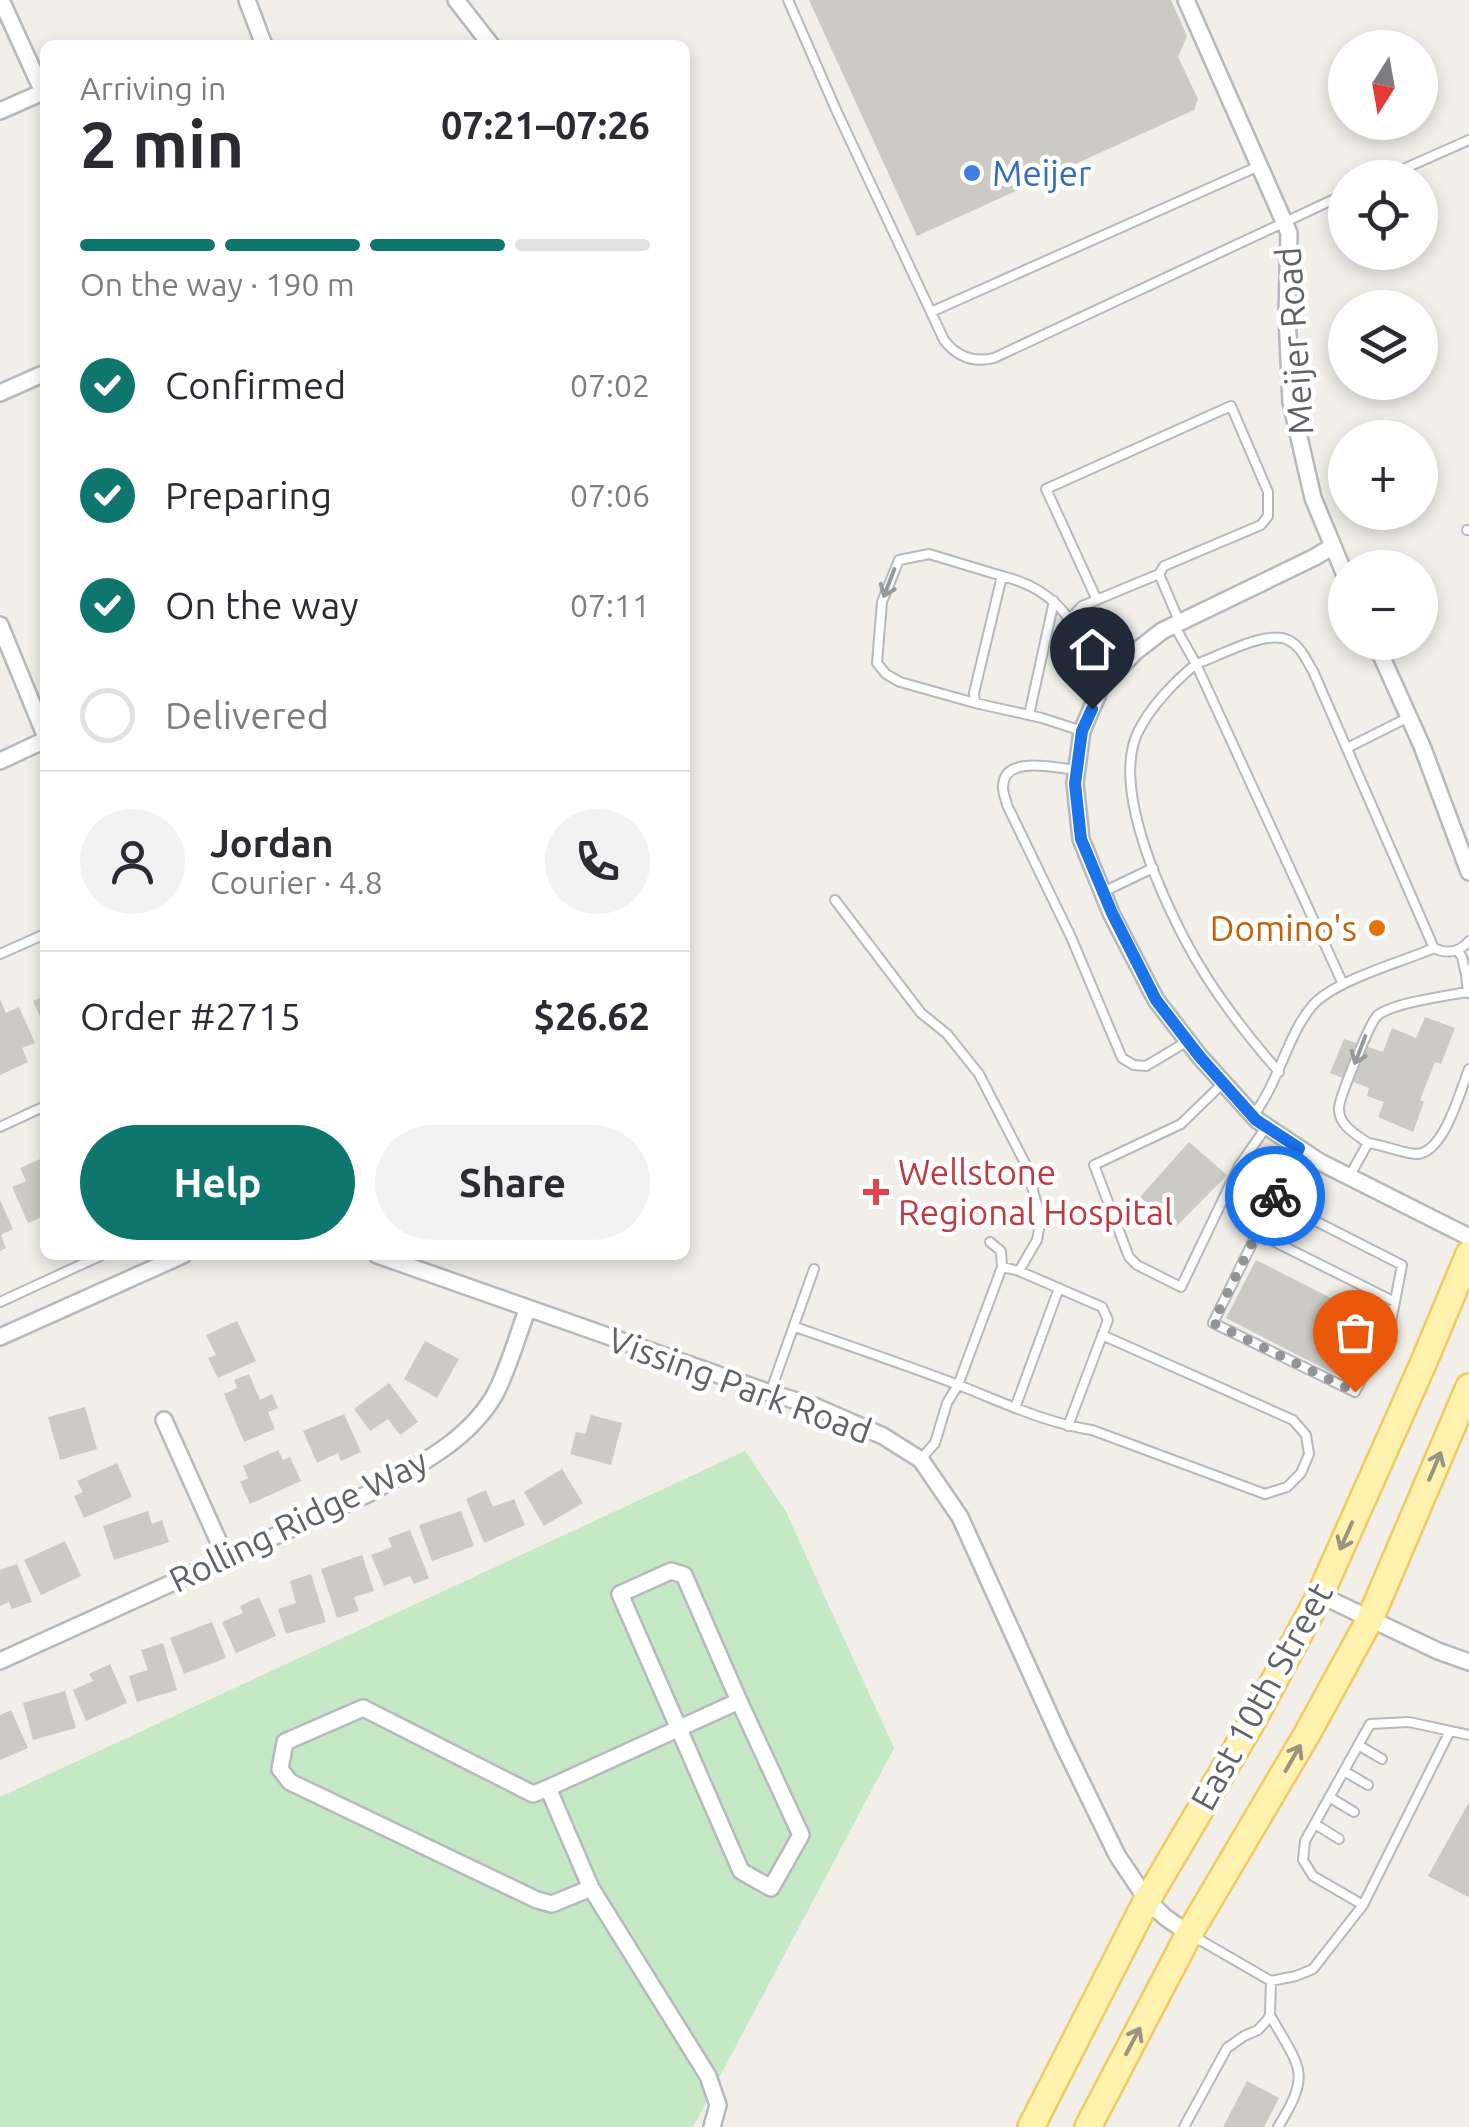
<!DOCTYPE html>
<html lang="en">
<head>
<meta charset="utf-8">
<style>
  :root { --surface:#fff; --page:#f2f2f3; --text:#2b2b33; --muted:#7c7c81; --line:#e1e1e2; --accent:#0f766e }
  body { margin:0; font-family:Ubuntu,sans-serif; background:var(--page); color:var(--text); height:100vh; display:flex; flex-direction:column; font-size:38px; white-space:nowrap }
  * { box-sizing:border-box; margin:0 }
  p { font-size:32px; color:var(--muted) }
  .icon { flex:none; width:55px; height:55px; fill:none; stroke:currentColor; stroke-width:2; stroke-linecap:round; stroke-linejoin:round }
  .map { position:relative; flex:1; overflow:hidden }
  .side { position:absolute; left:40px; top:40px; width:650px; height:1220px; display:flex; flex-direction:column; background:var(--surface); border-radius:15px; box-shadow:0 5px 15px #0003 }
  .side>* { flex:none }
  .needle { width:65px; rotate:191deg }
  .controls { position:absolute; left:1328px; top:30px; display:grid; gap:20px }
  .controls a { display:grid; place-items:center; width:110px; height:110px; border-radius:50%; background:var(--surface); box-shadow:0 5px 15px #0003; font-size:50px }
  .pin { position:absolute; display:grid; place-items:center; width:85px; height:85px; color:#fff; margin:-102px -42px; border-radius:50% 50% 50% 0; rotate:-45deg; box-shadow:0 0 10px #0007 }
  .pin .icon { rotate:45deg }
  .courier { position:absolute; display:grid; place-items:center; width:100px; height:100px; margin:-50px; border:8px solid #1a73e8; border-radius:50%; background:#fff; color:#222; box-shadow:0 2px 12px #0007 }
  .headline em { font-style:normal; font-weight:600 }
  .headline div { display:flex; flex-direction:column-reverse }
  .headline { display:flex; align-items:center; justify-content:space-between; height:170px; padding:0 40px }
  h1 { font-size:65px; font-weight:600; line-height:75px }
  .bar { display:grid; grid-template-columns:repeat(4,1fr); gap:15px 10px; align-content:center; height:120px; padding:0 40px }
  .bar i { height:12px; border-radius:8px; background:var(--line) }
  .bar .selected { background:var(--accent) }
  .bar p { grid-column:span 4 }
  .line { display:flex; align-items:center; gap:25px; padding:0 40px; border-top:2px solid var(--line) }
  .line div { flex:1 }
  .round { display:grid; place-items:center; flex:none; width:105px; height:105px; border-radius:52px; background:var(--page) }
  ol { padding:0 40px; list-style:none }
  li { display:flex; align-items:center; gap:30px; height:110px }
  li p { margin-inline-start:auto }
  li .icon { padding:10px; border-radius:50%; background:var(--accent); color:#fff; stroke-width:4 }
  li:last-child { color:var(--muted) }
  li i { width:55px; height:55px; border:5px solid var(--line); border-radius:50% }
  .cta { display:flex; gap:20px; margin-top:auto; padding:20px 40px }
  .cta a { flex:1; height:115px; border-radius:60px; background:var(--accent); color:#fff; font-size:40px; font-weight:600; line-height:115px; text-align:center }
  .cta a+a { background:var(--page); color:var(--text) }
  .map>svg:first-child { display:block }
</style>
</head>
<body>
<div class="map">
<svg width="1469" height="2127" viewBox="0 0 1469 2127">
  <rect width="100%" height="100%" fill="#f1efe8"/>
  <!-- green -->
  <path fill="#c5e8c5" d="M745 1451 786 1512 894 1748 693 2127H0V1797Z"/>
  <!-- building -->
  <path fill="#cccac5" d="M809 0H1171L1187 36 1178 57 1198 99 1194 110 917 236Z
    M45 995V1027L33 1001Z
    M0 999 6 1013 19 1007 35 1043 22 1048 28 1062 0 1075Z
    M1425 1017 1455 1028 1441 1064 1435 1062 1420 1100 1424 1102 1413 1132 1378 1117 1384 1102 1367 1096 1369 1088 1330 1073 1344 1039 1383 1052 1392 1028 1416 1038Z
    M1189 1142 1227 1175 1175 1228 1140 1197Z
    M45 1157V1224L42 1217 28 1223 12 1187 26 1181 20 1168Z
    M0 1200 13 1229 1 1235 6 1248 0 1251Z
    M1256 1260 1386 1326 1356 1385 1226 1318Z
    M237 1321 256 1361 218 1378 208 1358 216 1355 206 1335Z
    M425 1341 459 1359 437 1398 404 1379Z
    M249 1374 260 1400 272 1394 278 1408 268 1412 275 1429 244 1442 224 1394 237 1388 234 1380Z
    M389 1383 418 1422 400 1435 388 1419 370 1431 354 1409Z
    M85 1407 97 1449 60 1460 48 1417Z
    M344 1414 361 1452 341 1461 338 1453 317 1463 303 1431Z
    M591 1415 622 1423 611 1465 570 1454 576 1432 585 1434Z
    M278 1450 283 1460 290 1457 301 1481 250 1504 240 1482 248 1478 243 1466Z
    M117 1463 132 1497 84 1518 74 1496 83 1492 77 1481Z
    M562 1469 583 1503 544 1526 524 1492Z
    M486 1490 493 1507 514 1499 525 1525 484 1543 466 1499Z
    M148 1511 152 1524 162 1520 169 1542 114 1560 103 1526Z
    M461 1511 474 1546 432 1561 419 1525Z
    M410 1530 429 1578 414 1584 410 1576 384 1586 371 1555 392 1547 388 1538Z
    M65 1541 81 1576 41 1595 24 1560Z
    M362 1555 374 1591 354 1597 359 1611 337 1618 321 1569Z
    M17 1564 32 1602 12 1609 9 1602 0 1606V1570Z
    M311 1574 326 1622 286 1634 278 1609 296 1603 290 1581Z
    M259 1597 276 1636 236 1653 222 1622 243 1613 240 1606Z
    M212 1622 226 1658 184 1674 170 1638Z
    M163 1643 177 1690 137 1702 129 1676 148 1670 141 1650Z
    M110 1664 127 1703 86 1721 73 1690 93 1681 89 1674Z
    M65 1691 76 1728 33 1740 23 1703Z
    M11 1710 28 1748 0 1760V1715Z
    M1469 1802V1894L1468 1897 1428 1876Z
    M1247 2081 1279 2098 1264 2127H1223Z"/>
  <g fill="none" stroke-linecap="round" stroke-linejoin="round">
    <!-- service casing -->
    <g stroke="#b5b8bc" stroke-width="12">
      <path id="service" d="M788 0 837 112 944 340C957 357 973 363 994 358L1345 194
        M1383 178 1469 140
        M931 312 1259 166
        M1467 530H1469
        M1002 576 929 554 899 560 882 602 877 663 886 674 900 682 975 703 1042 718 1082 731
        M1097 600 1046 489 1231 406 1268 492V516L1261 525 1164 566 1159 574
        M1070 619 1082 606 1159 574 1180 623
        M1174 625 1196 664C1218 657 1266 629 1288 640 1301 646 1306 660 1313 671L1433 946 1432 949C1401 962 1333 981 1312 1006 1287 1036 1279 1082 1253 1116
        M975 703 974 693 1002 576C1065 591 1075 631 1108 680
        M1029 715 1054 601
        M1347 748 1409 717
        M1076 770C1056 768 1002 754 1003 788 1003 794 1006 799 1007 805L1071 937 1122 1058 1134 1065 1146 1066 1188 1041
        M1103 892 1153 868
        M835 900 921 1013 947 1034 979 1074 1025 1163 1041 1218 1037 1240 1019 1271
        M1433 948C1447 954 1459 953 1469 941
        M1457 950 1462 957 1466 975
        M0 954 45 934
        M1468 993 1466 975 1469 970
        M1279 1072C1244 1032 1210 988 1185 940 1159 890 1113 789 1137 734 1149 708 1174 682 1196 664L1343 984
        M1222 1084 1181 1124 1094 1165 1129 1257 1137 1265 1181 1287 1239 1166 1267 1126
        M0 1127 45 1106
        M1368 1143C1357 1135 1339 1126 1339 1109 1338 1100 1370 1023 1377 1016 1391 1003 1447 996 1467 992
        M1349 1177 1368 1143C1384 1145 1401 1153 1416 1154 1444 1154 1460 1091 1469 1069
        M1274 1200 1402 1265 1391 1322 1355 1392 1213 1323 1299 1148
        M1257 1233 1395 1302
        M1002 1267 1019 1271 1102 1307 1108 1320 1068 1426
        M0 1302 102 1255
        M795 1327C850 1346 906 1365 961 1386 1004 1403 1046 1423 1092 1430L1265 1494 1287 1487 1301 1473 1309 1454 1306 1435 1293 1420 1102 1335
        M770 1393 814 1269
        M1015 1408 1059 1288
        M921 1459 935 1443 947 1403 958 1385 1002 1267 1001 1251 990 1242
        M1358 1745 1382 1759
        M1344 1771 1368 1785
        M1329 1797 1354 1812
        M1315 1824 1339 1839
        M1363 1905 1450 1731
        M1193 1936 1271 1981 1296 1976 1313 1969 1363 1905 1313 1876 1303 1860 1305 1841 1370 1724 1409 1722 1469 1735
        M1270 2015C1299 2068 1313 2071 1278 2127
        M1184 2127 1227 2048 1244 2036 1258 2030 1267 2020 1270 2015 1271 1981"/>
    </g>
    <!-- minor casing -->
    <g stroke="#b5b8bc" stroke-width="20">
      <path id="minor" d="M247 0 264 45
        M456 0 491 45
        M1186 0 1289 233 1287 315 1291 402 1313 498 1345 575
        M0 111 43 92 1 0
        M0 393 45 373
        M1333 546 1315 557 1162 631 1135 652 1101 687 1082 731 1075 783 1081 839 1111 913 1156 1000 1200 1057 1257 1120 1320 1162 1469 1237
        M0 625 45 735
        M1375 642 1422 746 1469 872
        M0 761 45 740
        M377 1255 770 1393 814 1406 883 1436 921 1460 960 1517 1062 1742 1117 1855 1147 1900 1165 1917 1189 1934
        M0 1337 183 1255
        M164 1420 226 1558
        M671 1571 684 1575 739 1701 801 1835 771 1888 741 1871 620 1594Z
        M1320 1595 1438 1651 1469 1662
        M0 1661 372 1492C416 1466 467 1442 494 1396 508 1371 517 1336 528 1308
        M548 1788 533 1794 363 1708 285 1742 280 1769 290 1782 537 1900 552 1904 591 1888
        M712 2127 718 2105 708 2076 591 1888 548 1788 739 1701"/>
    </g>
    <!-- primary casing -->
    <g stroke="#f2c960" stroke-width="30">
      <path id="primary" d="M1031 2127 1147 1900 1252 1722 1320 1595 1423 1364 1469 1254
        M1088 2127 1189 1934 1307 1734 1370 1619 1469 1387"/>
    </g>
    <!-- service -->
    <use href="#service" stroke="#fff" stroke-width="8"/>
    <!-- minor -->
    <use href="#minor" stroke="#fff" stroke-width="15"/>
    <!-- primary -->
    <use href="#primary" stroke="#fff2af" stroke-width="25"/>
  </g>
  <!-- one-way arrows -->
  <defs><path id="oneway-shaft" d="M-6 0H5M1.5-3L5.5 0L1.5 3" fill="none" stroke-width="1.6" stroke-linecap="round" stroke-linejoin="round" transform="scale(2.5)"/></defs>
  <g stroke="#979a9d">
    <use href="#oneway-shaft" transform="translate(889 583) rotate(111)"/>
    <use href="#oneway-shaft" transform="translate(1360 1050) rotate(111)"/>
  </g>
  <g stroke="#979581">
    <use href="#oneway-shaft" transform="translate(1435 1466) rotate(-67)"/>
    <use href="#oneway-shaft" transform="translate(1346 1536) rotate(114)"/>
    <use href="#oneway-shaft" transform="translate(1293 1758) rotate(-60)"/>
    <use href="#oneway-shaft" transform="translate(1133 2041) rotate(-62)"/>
  </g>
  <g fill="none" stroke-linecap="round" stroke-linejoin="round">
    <!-- done -->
    <path stroke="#929495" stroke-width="10" stroke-dasharray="0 18" d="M1275 1196 1213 1323 1355 1392"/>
    <!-- route -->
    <path stroke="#1a73e8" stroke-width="12" d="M1092 709 1082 731 1075 784 1081 839 1112 913 1156 1000 1200 1057 1256 1120 1299 1148 1275 1196"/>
  </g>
  <!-- markers -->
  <circle fill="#3f7fe0" stroke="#fff" stroke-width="4" cx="972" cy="173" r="10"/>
  <circle fill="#e8710a" stroke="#fff" stroke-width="4" cx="1377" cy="928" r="10"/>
  <path fill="#e0444e" stroke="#fff" stroke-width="4" d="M871 1177h10v10h10v10h-10v10h-10v-10h-10v-10h10z"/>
  <g text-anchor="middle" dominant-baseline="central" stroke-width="9" stroke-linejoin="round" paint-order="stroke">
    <!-- shop labels -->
    <g font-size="35" fill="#366cbe" stroke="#fff" text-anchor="start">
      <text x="992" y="173">Meijer</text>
    </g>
    <!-- street labels -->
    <g font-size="35" fill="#5f6368" stroke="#fff">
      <text transform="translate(1294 341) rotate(-94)">Meijer Road</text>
      <text transform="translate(740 1385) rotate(20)">Vissing Park Road</text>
      <text transform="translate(298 1520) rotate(-26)">Rolling Ridge Way</text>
      <text transform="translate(1261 1696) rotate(-61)">East 10th Street</text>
    </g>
    <!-- food labels -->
    <g font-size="35" fill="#c56008" stroke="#fff" text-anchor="end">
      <text x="1357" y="928">Domino's</text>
    </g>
    <!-- health labels -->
    <g font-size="35" fill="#be3a42" stroke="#fff" text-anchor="start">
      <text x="898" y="1172">Wellstone<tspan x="898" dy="40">Regional Hospital</tspan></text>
    </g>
  </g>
</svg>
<div class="controls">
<a><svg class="needle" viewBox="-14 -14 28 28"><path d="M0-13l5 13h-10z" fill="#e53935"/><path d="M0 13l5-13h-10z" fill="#7c7c81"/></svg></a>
<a><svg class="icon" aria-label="locate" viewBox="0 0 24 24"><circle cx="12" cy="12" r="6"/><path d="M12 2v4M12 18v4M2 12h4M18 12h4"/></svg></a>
<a><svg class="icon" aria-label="layers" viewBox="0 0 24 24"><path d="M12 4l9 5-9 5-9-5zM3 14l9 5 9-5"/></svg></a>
<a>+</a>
<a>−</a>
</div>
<div class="pin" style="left:1355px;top:1392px;background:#ea580c"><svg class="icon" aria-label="bag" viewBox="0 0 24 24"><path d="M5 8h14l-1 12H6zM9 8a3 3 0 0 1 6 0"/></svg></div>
<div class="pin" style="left:1092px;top:709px;background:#1f2937"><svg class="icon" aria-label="home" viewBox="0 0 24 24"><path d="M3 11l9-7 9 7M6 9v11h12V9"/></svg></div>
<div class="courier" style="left:1275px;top:1196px"><svg class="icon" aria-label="bike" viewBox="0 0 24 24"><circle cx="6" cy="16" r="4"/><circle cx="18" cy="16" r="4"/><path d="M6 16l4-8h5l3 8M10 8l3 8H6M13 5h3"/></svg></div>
<section class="side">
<div class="headline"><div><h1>2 min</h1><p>Arriving in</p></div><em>07:21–07:26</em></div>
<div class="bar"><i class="selected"></i><i class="selected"></i><i class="selected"></i><i></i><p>On the way · 190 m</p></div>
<ol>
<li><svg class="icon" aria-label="check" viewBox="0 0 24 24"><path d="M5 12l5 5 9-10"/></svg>Confirmed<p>07:02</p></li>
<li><svg class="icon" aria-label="check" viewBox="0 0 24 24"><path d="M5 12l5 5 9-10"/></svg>Preparing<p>07:06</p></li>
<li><svg class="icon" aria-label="check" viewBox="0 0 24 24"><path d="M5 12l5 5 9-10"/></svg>On the way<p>07:11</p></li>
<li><i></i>Delivered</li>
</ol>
<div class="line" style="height:180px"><a class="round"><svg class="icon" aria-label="person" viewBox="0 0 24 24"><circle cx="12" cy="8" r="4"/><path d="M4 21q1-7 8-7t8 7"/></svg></a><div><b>Jordan</b><p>Courier · 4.8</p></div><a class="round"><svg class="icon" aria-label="phone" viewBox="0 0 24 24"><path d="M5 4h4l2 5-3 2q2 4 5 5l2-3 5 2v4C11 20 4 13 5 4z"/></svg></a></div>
<div class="line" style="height:130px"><div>Order #2715</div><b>$26.62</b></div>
<div class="cta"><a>Help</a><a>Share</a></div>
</section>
</div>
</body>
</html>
